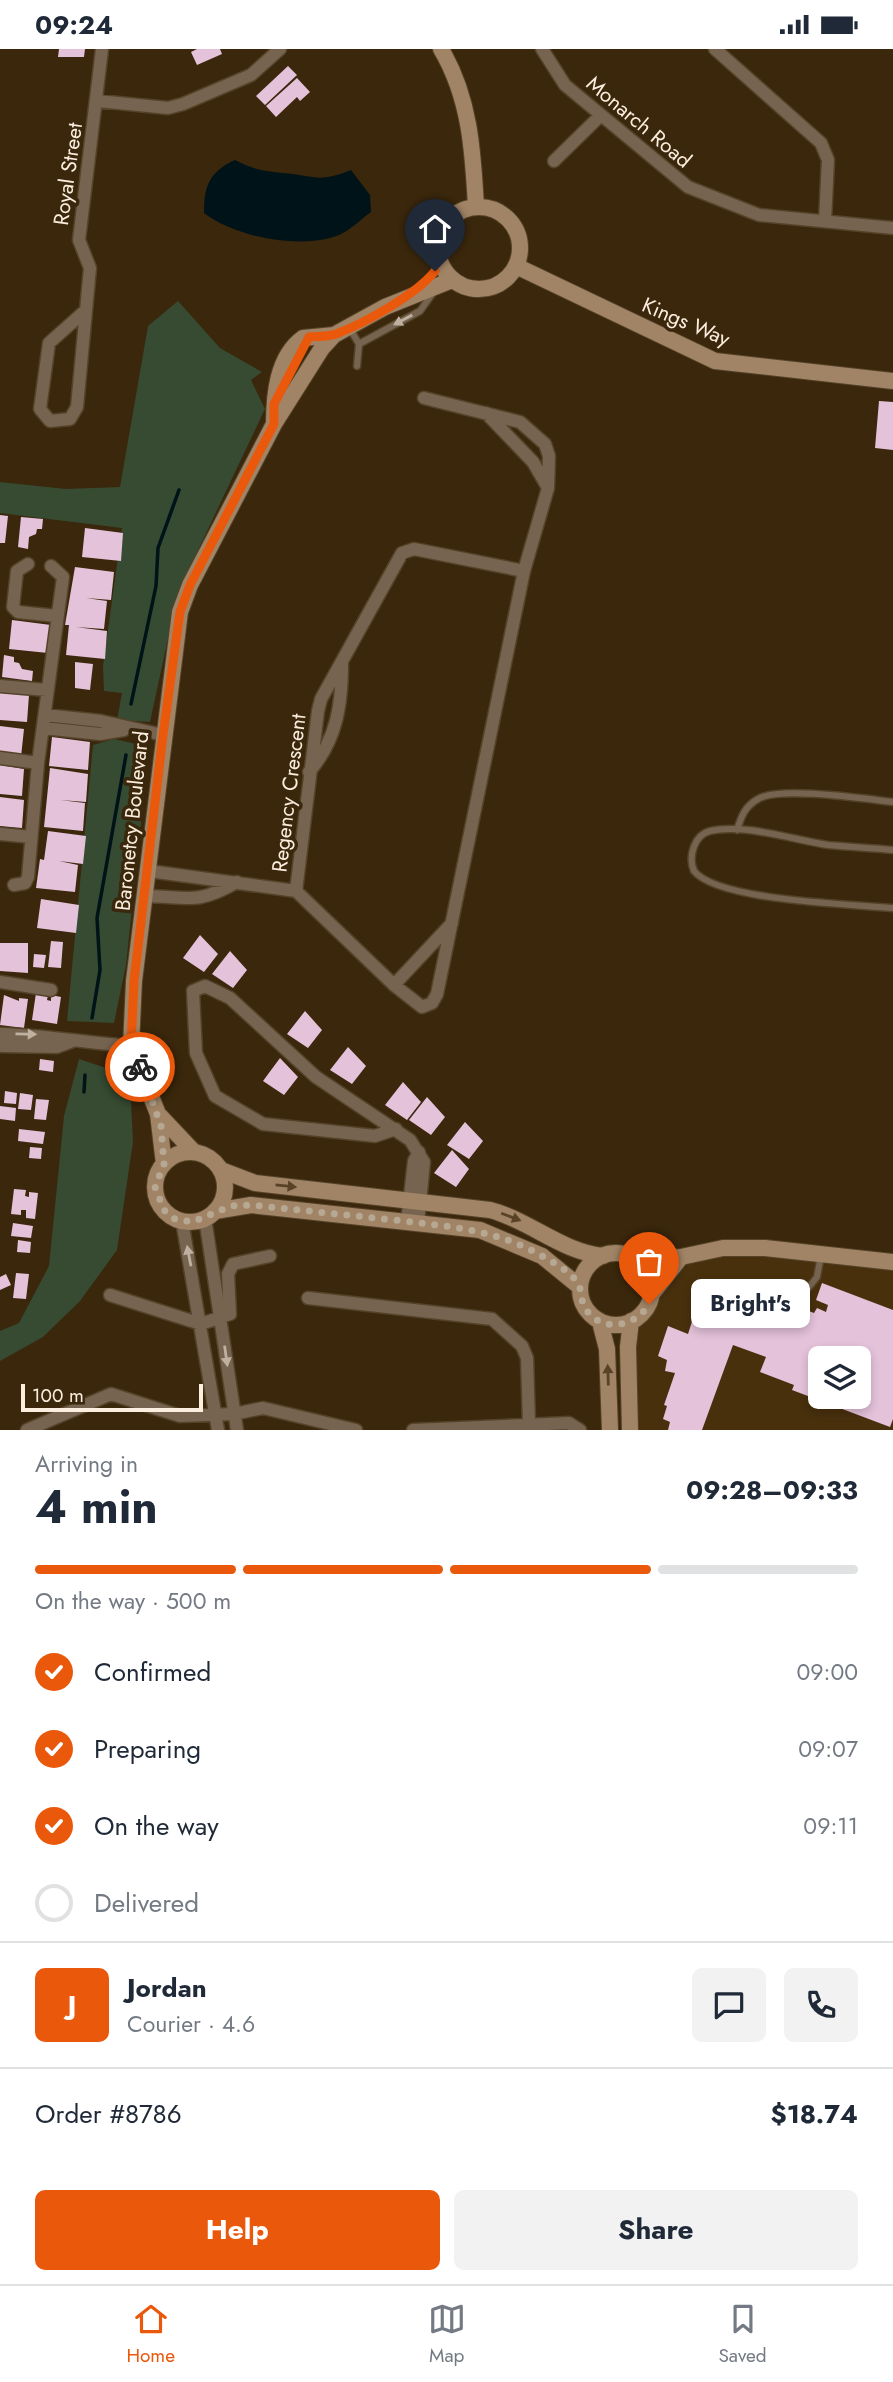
<!DOCTYPE html>
<html lang="en">
<head>
<meta charset="utf-8">
<style>
  :root { --surface:#fff; --page:#f2f2f3; --text:#1f2937; --muted:#747a83; --line:#e0e1e3; --accent:#ea580c }
  body { margin:0; font-family:Jost,sans-serif; background:var(--page); color:var(--text); height:100vh; display:flex; flex-direction:column; font-size:26px; white-space:nowrap }
  * { box-sizing:border-box; margin:0 }
  p { font-size:23px; color:var(--muted) }
  .icon { flex:none; width:38px; height:38px; fill:none; stroke:currentColor; stroke-width:2; stroke-linecap:round; stroke-linejoin:round }
  .map { position:relative; height:1381px; overflow:hidden }
  .details { display:flex; flex-direction:column; background:var(--surface); flex:1 }
  .details>* { flex:none }
  .tools { position:absolute; left:808px; top:1297px; display:grid; gap:14px }
  .tools a { display:grid; place-items:center; width:63px; height:63px; border-radius:10px; background:var(--surface); box-shadow:0 4px 10px #0003; font-size:35px }
  .scale { position:absolute; left:21px; bottom:18px; width:182px; box-sizing:border-box; padding-left:7px; border:4px solid #fbeede; border-top:0; font-size:19px; line-height:24px; white-space:nowrap; color:#fbeede; -webkit-text-stroke:5px #3a270c; paint-order:stroke }
  .pin { position:absolute; display:grid; place-items:center; width:60px; height:60px; color:#fff; margin:-72px -30px; border-radius:50% 50% 50% 0; rotate:-45deg; box-shadow:0 0 7px #0007 }
  .pin .icon { rotate:45deg }
  .courier { position:absolute; display:grid; place-items:center; width:70px; height:70px; margin:-35px; border:5px solid #ea580c; border-radius:50%; background:#fff; color:#222; box-shadow:0 2px 9px #0007 }
  .bubble { position:absolute; height:49px; border-radius:10px; background:var(--surface); box-shadow:0 4px 10px #0003; font-size:23px; font-weight:700; line-height:49px; text-align:center }
  .overview em { font-style:normal; font-weight:700 }
  .overview div { display:flex; flex-direction:column-reverse }
  .overview { display:flex; align-items:center; justify-content:space-between; height:119px; padding:0 35px }
  h1 { font-size:46px; font-weight:700; line-height:52px }
  .bar { display:grid; grid-template-columns:repeat(4,1fr); gap:10px 7px; align-content:center; height:84px; padding:0 35px }
  .bar i { height:9px; border-radius:5px; background:var(--line) }
  .bar .active { background:var(--accent) }
  .bar p { grid-column:span 4 }
  .line { display:flex; align-items:center; gap:18px; padding:0 35px; border-top:2px solid var(--line) }
  .line div { flex:1 }
  .round { display:grid; place-items:center; flex:none; width:74px; height:74px; border-radius:10px; background:var(--page) }
  ol { padding:0 35px; list-style:none }
  li { display:flex; align-items:center; gap:21px; height:77px }
  li p { margin-inline-start:auto }
  li .icon { padding:7px; border-radius:50%; background:var(--accent); color:#fff; stroke-width:4 }
  li:last-child { color:var(--muted) }
  li i { width:38px; height:38px; border:4px solid var(--line); border-radius:50% }
  .cta { display:flex; gap:14px; margin-top:auto; padding:14px 35px }
  .cta a { flex:1; height:80px; border-radius:10px; background:var(--accent); color:#fff; font-size:28px; font-weight:700; line-height:80px; text-align:center }
  .cta a+a { background:var(--page); color:var(--text) }
  .status { display:flex; justify-content:space-between; align-items:center; height:49px; padding:0 35px; background:var(--surface); direction:ltr }
  .status svg { height:19px; fill:currentColor }
  .menu { display:flex; justify-content:space-around; align-items:center; height:98px; border-top:2px solid var(--line); background:var(--surface); font-size:19px; color:var(--muted) }
  .menu a { display:grid; justify-items:center; gap:4px }
  .menu .active { color:var(--accent) }
  .map>svg:first-child { display:block }
</style>
</head>
<body>
<div class="status"><b>09:24</b><svg viewBox="0 0 49 12"><path d="M0 12V9h3v3zM5 12V6h3v6zM10 12V3h3v9zM15 12V0h3v12zM26 1h20v11H26zM47 4h2v5h-2z"/></svg></div>
<div class="map">
<svg width="893" height="1381" viewBox="0 0 893 1381">
  <rect width="100%" height="100%" fill="#3a270c"/>
  <!-- built -->
  <path fill="#48300d" fill-rule="evenodd" d="M723 1199 893 1213V1381H636L634 1271 654 1236 676 1210ZM821 1309H859V1348H821Z"/>
  <!-- green -->
  <path fill="#364b31" d="M178 252 220 299 262 323 251 331 265 360 191 516 175 557 150 673 117 671 122 644 104 642 103 617 122 479 0 464V433L66 440 120 438 148 277Z
    M114 690 145 697 146 727 126 916 114 974 67 972 93 696Z
    M79 1010 112 1021 131 1052 133 1093 117 1201 80 1252 43 1288 0 1312V1282L19 1274 49 1217 64 1067Z"/>
  <!-- water -->
  <path fill="#001319" d="M235 111C252 120 263 122 282 124 315 126 316 135 351 121L370 146 371 163C361 170 351 181 339 186 303 201 234 188 204 164 204 137 209 123 235 111Z"/>
  <g fill="none" stroke-linecap="round" stroke-linejoin="round">
    <!-- stream -->
    <path stroke="#001319" stroke-width="3.5" d="M131 655 156 537 158 499 179 441
      M92 969 100 921 97 869 126 706
      M84 1043 85 1026"/>
  </g>
  <!-- building -->
  <path fill="#e4c2da" fill-rule="evenodd" d="M59 0H85L84 8H58Z
    M197 0H220L222 5 197 16 191 3Z
    M288 17 297 26 265 56 256 47Z
    M297 29 310 43 300 52 297 48 276 68 266 57Z
    M879 352 893 353V401L875 399Z
    M0 466 8 467 5 494H0Z
    M21 468 43 470 42 480H37L36 485 29 488 28 500 18 498Z
    M85 479 123 484 121 512 82 508Z
    M75 518 114 523 111 551 86 549 107 552 104 580 76 578 107 582 105 610 66 606 69 576H65Z
    M12 571 51 576 48 604 9 600Z
    M4 606 14 608V613L19 614 22 620 33 622 32 632 2 628Z
    M75 613 93 615 90 641 75 639Z
    M0 641 29 646 27 673 0 671Z
    M0 677 24 680 21 708 0 705Z
    M52 688 90 693 88 721 49 717Z
    M0 716 24 720 22 747 0 745Z
    M50 719 88 725 86 753 60 751 85 754 83 782 44 778Z
    M0 748 24 751 22 779 0 777Z
    M48 782 86 787 83 815 59 812 78 816 75 843 36 839 40 810 44 811Z
    M41 850 79 856 76 884 37 879Z
    M200 886 218 905 204 923 183 909Z
    M51 892 63 893 61 919 48 918Z
    M0 894H28V924L0 922Z
    M230 902 247 921 233 939 212 925Z
    M34 905 46 906 44 919 33 918Z
    M36 944 48 946 47 951 51 952V946L61 948 57 975 32 971Z
    M4 946 19 952V949L28 950 24 979 0 976Z
    M305 962 322 981 308 999 287 985Z
    M348 998 366 1017 352 1035 330 1021Z
    M280 1009 298 1028 284 1046 263 1032Z
    M40 1010 54 1012 53 1023 39 1021Z
    M403 1033 421 1053 407 1071 385 1056Z
    M5 1042 17 1044 16 1055 4 1054Z
    M20 1044 33 1046 31 1061 18 1060Z
    M427 1048 445 1068 431 1086 409 1071Z
    M36 1050 49 1051 46 1071 34 1070Z
    M0 1057 16 1059 15 1072 0 1070Z
    M465 1073 483 1092 469 1110 447 1096Z
    M19 1080 45 1083 43 1095 18 1092Z
    M30 1098 42 1099 41 1110 29 1109Z
    M452 1101 469 1120 456 1138 434 1124Z
    M14 1140 26 1141 25 1147 29 1148V1143L38 1144 35 1170 26 1169V1161H21V1166L11 1165Z
    M13 1174 33 1177 31 1189 11 1187Z
    M18 1191 31 1193 30 1204 17 1203Z
    M16 1224 29 1225 26 1250 13 1249Z
    M6 1225 11 1236 0 1241V1228Z
    M822 1234 893 1261V1370L890 1378 792 1341 794 1336 760 1323 766 1308 733 1296 702 1381H668L670 1373 663 1370 667 1357 664 1356 675 1324 665 1322 667 1311 658 1307 668 1277 688 1285 698 1254 726 1263 732 1246 787 1265 790 1255 814 1264 817 1259 826 1263 828 1256 816 1251ZM821 1309H859V1348H821Z"/>
  <g fill="none" stroke-linecap="round" stroke-linejoin="round">
    <!-- lane casing -->
    <g stroke="#554329" stroke-width="9">
      <path id="lane" d="M350 280 359 295 357 317
        M359 295 420 262 435 241
        M737 781C741 768 745 757 758 750 779 737 866 750 893 753
        M893 801C871 799 850 798 828 796 794 791 743 774 710 782 694 786 688 808 694 822 718 852 851 855 893 859
        M809 1238 817 1228 821 1206"/>
    </g>
    <!-- street casing -->
    <g stroke="#554329" stroke-width="15">
      <path id="street" d="M542 0 565 36 688 138 759 166 893 179
        M715 0 821 94 828 111 825 172
        M98 52 168 59 183 55 251 26 280 0
        M554 112 601 66
        M85 262 49 294 40 360 50 372 70 370 77 358 90 219 79 191 102 0
        M424 349 520 373 545 395 549 407 548 439 524 522 437 945 432 954 422 958 394 936 296 842 318 662 321 650 402 504 414 500 524 522
        M486 364 533 413 548 439
        M28 515 17 522 13 558 18 563 57 567
        M0 637 47 641
        M45 666 101 672 163 686
        M43 679 100 685 124 681
        M0 709 38 714
        M309 723C337 691 342 655 342 613
        M0 785 31 788
        M149 822 296 842
        M14 836 25 834 28 828 38 714 63 528 51 517
        M146 847C189 848 197 856 237 833
        M0 933 51 941
        M394 936 452 874
        M0 985C45 986 87 994 131 997
        M0 997 57 998 73 992
        M396 1080 375 1087 263 1075 215 1047 196 1004 193 942 205 937 230 949 316 1028 410 1091 424 1113 418 1174
        M205 1169 237 1381
        M182 1172 218 1381
        M407 1173 414 1112 419 1103
        M110 1246 201 1275 230 1265 228 1225 233 1215 270 1207
        M308 1249 492 1270 522 1297 527 1309 529 1375
        M27 1381 111 1345 180 1367 234 1365 263 1359 356 1381
        M413 1381 569 1374 580 1381"/>
    </g>
    <!-- secondary casing -->
    <g stroke="#554329" stroke-width="18">
      <path id="secondary" d="M441 0C470 49 473 102 476 158
        M438 199a41 41 0 1 1 82 0a41 41 0 1 1-82 0Z
        M516 217 715 312 893 332
        M274 375C274 346 277 308 303 289L334 286
        M160 1067 194 1103
        M155 1138a35 35 0 1 1 70 0a35 35 0 1 1-70 0Z
        M164 1115 158 1065 131 997 134 932 180 563 190 536 274 375 322 299 334 286 385 258 452 231
        M221 1121 255 1134 490 1161C529 1171 562 1203 603 1207
        M215 1162 251 1156 480 1181 542 1207 580 1238
        M580 1240a36 36 0 1 1 72 0a36 36 0 1 1-72 0Z
        M637 1211 681 1208 723 1199H765L893 1213
        M651 1246 681 1208
        M600 1273 607 1300 610 1381
        M630 1381 628 1298 631 1272"/>
    </g>
    <!-- lane -->
    <use href="#lane" stroke="#766451" stroke-width="6"/>
    <!-- street -->
    <use href="#street" stroke="#766451" stroke-width="12"/>
    <!-- secondary -->
    <use href="#secondary" stroke="#a18465" stroke-width="16"/>
  </g>
  <!-- one-way arrows -->
  <defs><path id="oneway-solid" d="M-6-.8H1V-3.2L6.5 0L1 3.2V.8H-6Z" transform="scale(1.75)"/></defs>
  <g fill="#bfb09f">
    <use href="#oneway-solid" transform="translate(403 271) rotate(152)"/>
    <use href="#oneway-solid" transform="translate(26 985) rotate(1)"/>
    <use href="#oneway-solid" transform="translate(189 1207) rotate(-101)"/>
    <use href="#oneway-solid" transform="translate(226 1307) rotate(82)"/>
  </g>
  <g fill="#594327">
    <use href="#oneway-solid" transform="translate(286 1137) rotate(6)"/>
    <use href="#oneway-solid" transform="translate(511 1168) rotate(21)"/>
    <use href="#oneway-solid" transform="translate(608 1326) rotate(-92)"/>
  </g>
  <g fill="none" stroke-linecap="round" stroke-linejoin="round">
    <!-- done -->
    <path stroke="#b7a894" stroke-width="7" stroke-dasharray="0 12.6" d="M140 1018 161 1077 164 1115 155 1138 164 1161 175 1170 192 1173 231 1157 251 1156C299 1161 346 1166 394 1171 443 1177 488 1179 533 1202 547 1210 573 1222 579 1237 582 1243 581 1251 584 1257 599 1285 635 1279 649 1255"/>
    <!-- route -->
    <path stroke="#ea580c" stroke-width="9" d="M140 1018 131 997 134 932 163 686 180 563 190 536 274 375V355L309 288C318 287 328 288 336 285 365 274 417 245 435 222"/>
  </g>
  <g text-anchor="middle" dominant-baseline="central" stroke-width="7" stroke-linejoin="round" paint-order="stroke">
    <!-- street labels -->
    <g font-size="21" fill="#fbeede" stroke="#3a270c">
      <text transform="translate(639 73) rotate(40)">Monarch Road</text>
      <text transform="translate(68 125) rotate(-82)">Royal Street</text>
      <text transform="translate(686 273) rotate(23)">Kings Way</text>
      <text transform="translate(289 744) rotate(-83)">Regency Crescent</text>
      <text transform="translate(132 772) rotate(-84)">Baronetcy Boulevard</text>
    </g>
  </g>
</svg>
<div class="tools">
<a><svg class="icon" aria-label="layers" viewBox="0 0 24 24"><path d="M12 4l9 5-9 5-9-5zM3 14l9 5 9-5"/></svg></a>
</div>
<div class="scale">100 m</div>
<div class="pin" style="left:649px;top:1255px;background:#ea580c"><svg class="icon" aria-label="bag" viewBox="0 0 24 24"><path d="M5 8h14l-1 12H6zM9 8a3 3 0 0 1 6 0"/></svg></div>
<div class="pin" style="left:435px;top:222px;background:#1f2937"><svg class="icon" aria-label="home" viewBox="0 0 24 24"><path d="M3 11l9-7 9 7M6 9v11h12V9"/></svg></div>
<div class="courier" style="left:140px;top:1018px"><svg class="icon" aria-label="bike" viewBox="0 0 24 24"><circle cx="6" cy="16" r="4"/><circle cx="18" cy="16" r="4"/><path d="M6 16l4-8h5l3 8M10 8l3 8H6M13 5h3"/></svg></div>
<div class="bubble" style="left:691px;top:1230px;width:119px">Bright's</div>
</div>
<section class="details">
<div class="overview"><div><h1>4 min</h1><p>Arriving in</p></div><em>09:28–09:33</em></div>
<div class="bar"><i class="active"></i><i class="active"></i><i class="active"></i><i></i><p>On the way · 500 m</p></div>
<ol>
<li><svg class="icon" aria-label="check" viewBox="0 0 24 24"><path d="M5 12l5 5 9-10"/></svg>Confirmed<p>09:00</p></li>
<li><svg class="icon" aria-label="check" viewBox="0 0 24 24"><path d="M5 12l5 5 9-10"/></svg>Preparing<p>09:07</p></li>
<li><svg class="icon" aria-label="check" viewBox="0 0 24 24"><path d="M5 12l5 5 9-10"/></svg>On the way<p>09:11</p></li>
<li><i></i>Delivered</li>
</ol>
<div class="line" style="height:126px"><b class="round" style="background:var(--accent);color:#fff">J</b><div><b>Jordan</b><p>Courier · 4.6</p></div><a class="round"><svg class="icon" aria-label="chat" viewBox="0 0 24 24"><path d="M4 5h16v11H9l-5 4z"/></svg></a><a class="round"><svg class="icon" aria-label="phone" viewBox="0 0 24 24"><path d="M5 4h4l2 5-3 2q2 4 5 5l2-3 5 2v4C11 20 4 13 5 4z"/></svg></a></div>
<div class="line" style="height:91px"><div>Order #8786</div><b>$18.74</b></div>
<div class="cta"><a>Help</a><a>Share</a></div>
</section>
<nav class="menu">
<a class="active"><svg class="icon" aria-label="home" viewBox="0 0 24 24"><path d="M3 11l9-7 9 7M6 9v11h12V9"/></svg>Home</a>
<a><svg class="icon" aria-label="map" viewBox="0 0 24 24"><path d="M3 6l6-2 6 2 6-2v14l-6 2-6-2-6 2zM9 4v14M15 6v14"/></svg>Map</a>
<a><svg class="icon" aria-label="saved" viewBox="0 0 24 24"><path d="M7 4h10v16l-5-4-5 4z"/></svg>Saved</a>
</nav>
</body>
</html>
